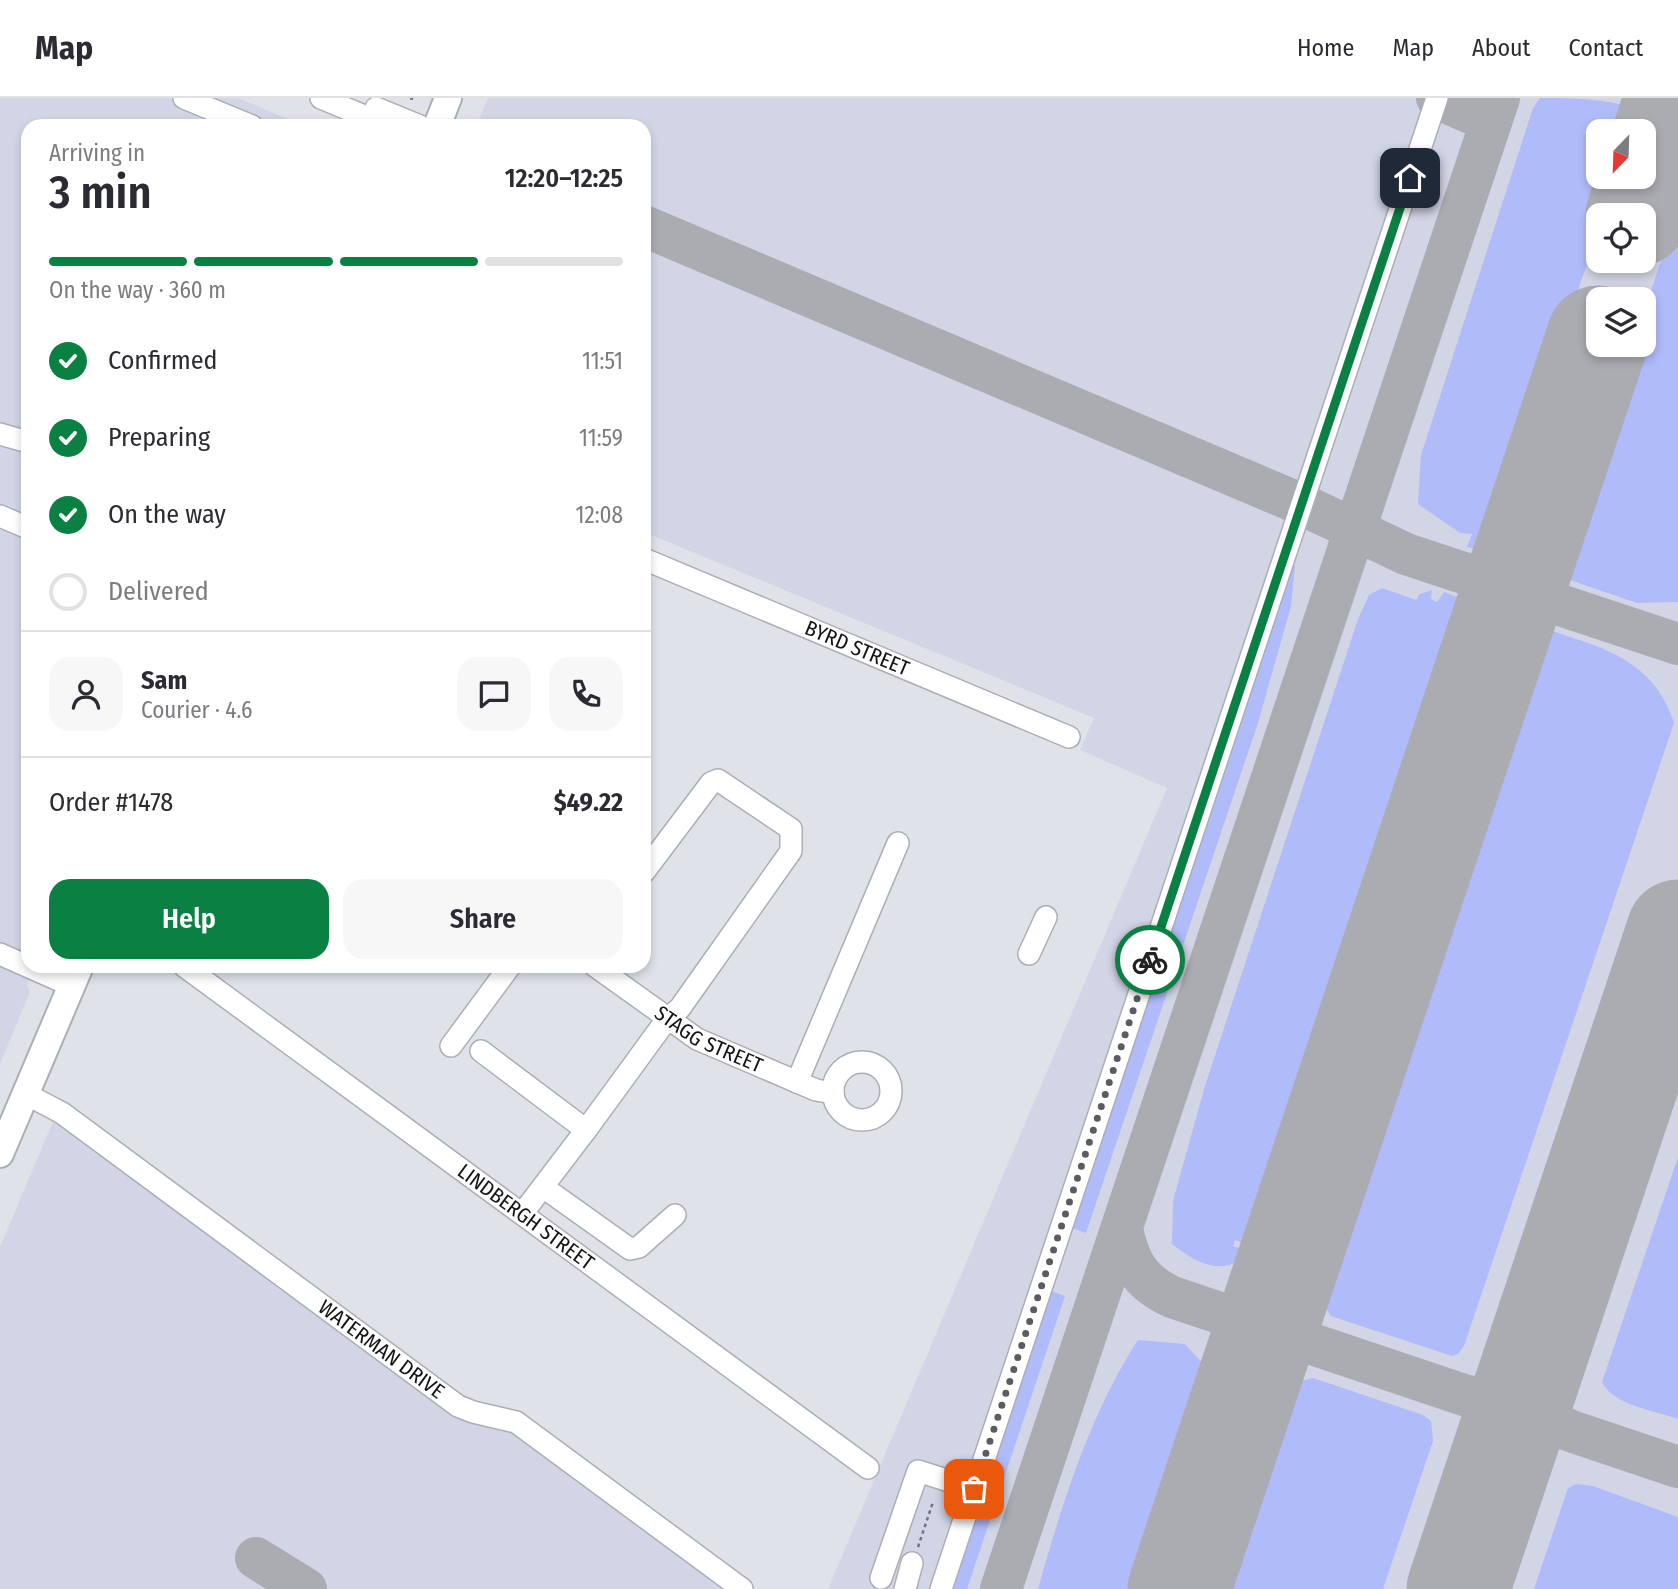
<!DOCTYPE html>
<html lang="en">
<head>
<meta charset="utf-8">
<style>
  :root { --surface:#fff; --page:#f7f7f7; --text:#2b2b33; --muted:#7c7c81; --line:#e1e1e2; --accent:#0b8043 }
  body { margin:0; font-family:"Fira Sans Condensed",sans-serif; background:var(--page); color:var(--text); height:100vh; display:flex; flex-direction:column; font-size:26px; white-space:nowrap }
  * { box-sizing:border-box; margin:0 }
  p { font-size:23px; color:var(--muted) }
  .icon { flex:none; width:38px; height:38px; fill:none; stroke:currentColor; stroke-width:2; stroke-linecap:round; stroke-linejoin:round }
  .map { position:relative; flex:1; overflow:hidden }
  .side { position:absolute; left:21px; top:21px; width:630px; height:854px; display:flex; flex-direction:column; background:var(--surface); border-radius:21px; box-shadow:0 4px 10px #0003 }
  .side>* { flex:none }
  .needle { width:46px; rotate:203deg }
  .buttons { position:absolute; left:1586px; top:21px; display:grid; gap:14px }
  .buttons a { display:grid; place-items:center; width:70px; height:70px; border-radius:14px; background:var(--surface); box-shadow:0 4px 10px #0003; font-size:35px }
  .pin { position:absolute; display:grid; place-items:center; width:60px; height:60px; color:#fff; margin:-30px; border-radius:14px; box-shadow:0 4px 10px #0006 }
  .courier { position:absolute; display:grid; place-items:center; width:70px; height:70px; margin:-35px; border:5px solid #0b8043; border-radius:50%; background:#fff; color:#222; box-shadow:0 2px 9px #0007 }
  .summary em { font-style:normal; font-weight:600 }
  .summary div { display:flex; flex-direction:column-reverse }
  .summary { display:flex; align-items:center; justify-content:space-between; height:119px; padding:0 28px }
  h1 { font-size:46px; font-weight:600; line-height:52px }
  .bar { display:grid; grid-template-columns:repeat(4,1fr); gap:10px 7px; align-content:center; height:84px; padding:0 28px }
  .bar i { height:9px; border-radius:5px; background:var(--line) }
  .bar .selected { background:var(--accent) }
  .bar p { grid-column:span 4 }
  .line { display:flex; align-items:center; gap:18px; padding:0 28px; border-top:2px solid var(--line) }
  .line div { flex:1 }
  .round { display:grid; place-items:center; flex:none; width:74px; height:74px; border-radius:21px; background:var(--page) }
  ol { padding:0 28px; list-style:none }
  li { display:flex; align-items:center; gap:21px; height:77px }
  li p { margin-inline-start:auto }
  li .icon { padding:7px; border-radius:50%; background:var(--accent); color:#fff; stroke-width:4 }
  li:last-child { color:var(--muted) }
  li i { width:38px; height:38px; border:4px solid var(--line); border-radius:50% }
  .button { display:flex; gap:14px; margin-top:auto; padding:14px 28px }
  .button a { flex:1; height:80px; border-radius:21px; background:var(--accent); color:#fff; font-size:28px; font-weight:600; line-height:80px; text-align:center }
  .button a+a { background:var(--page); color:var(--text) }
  header { display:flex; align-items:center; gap:42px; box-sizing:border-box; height:98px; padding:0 35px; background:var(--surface); border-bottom:2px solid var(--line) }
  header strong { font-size:33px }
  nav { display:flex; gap:38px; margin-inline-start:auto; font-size:24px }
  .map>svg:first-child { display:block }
</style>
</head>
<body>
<header>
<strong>Map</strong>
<nav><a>Home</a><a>Map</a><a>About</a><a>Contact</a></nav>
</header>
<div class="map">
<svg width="1678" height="1491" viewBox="0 0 1678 1491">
  <rect width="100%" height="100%" fill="#e0e2ea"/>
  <!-- built -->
  <path fill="#d2d5e5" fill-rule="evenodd" d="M0 0H238L305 28H28V868H35L27 887 30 894 0 966Z
    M488 0H1678V1491H828L1167 690 1080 652 1094 620 644 434V28H476ZM1598 33H1643V79H1598ZM1598 117H1643V163H1598ZM1598 201H1643V247H1598Z
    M54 1021 506 1329 728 1491H0V1149Z"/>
  <!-- green -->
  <path fill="#b0bbfa" d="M1540 0C1565 0 1623 0 1637 15L1631 33H1598V79H1616L1603 117H1598V133L1496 436 1486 435 1478 452 1467 449 1472 436 1460 435 1418 406 1421 357 1533 10Z
    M1678 113V504L1637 505 1555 477 1633 247H1643V216Z
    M1293 467 1295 468 1291 508 1258 625 1086 1135 1072 1130Z
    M1382 490 1416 502 1420 496 1432 492 1431 501 1437 504 1444 494 1457 499 1458 519 1465 523 1258 1150 1235 1142 1233 1148 1250 1154C1225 1180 1197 1166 1172 1146L1173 1103 1205 988 1358 521 1369 497Z
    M1539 531C1551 531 1564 537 1576 541 1623 556 1658 575 1674 625L1464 1248 1458 1256 1452 1258 1331 1218 1322 1204 1321 1179Z
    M1678 1059V1321C1656 1313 1612 1307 1602 1284Z
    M1050 1193 1065 1198 967 1491H952Z
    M1138 1242 1185 1246 1204 1267 1206 1286 1211 1289 1143 1491H1038C1062 1406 1090 1316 1138 1242Z
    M1313 1280 1423 1317 1431 1323 1433 1343 1383 1491H1217L1280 1304 1296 1284Z
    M1576 1386 1593 1388 1678 1419V1491H1534L1568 1390Z"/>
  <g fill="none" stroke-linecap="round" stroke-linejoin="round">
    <!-- taxiway -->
    <path stroke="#aaacb2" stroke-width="42" d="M1437 0 1491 24
      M1669 0 1670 17
      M644 128 1303 407 1406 456 1678 546
      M1472 479C1512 480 1519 459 1536 429
      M1492 560C1508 526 1512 503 1556 507
      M1122 1131C1129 1165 1140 1184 1172 1199L1678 1369
      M1280 1191C1275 1216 1278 1231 1302 1243
      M1234 1220C1256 1234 1256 1249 1252 1274
      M1467 1298C1499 1304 1518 1290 1534 1264
      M1497 1373C1513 1344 1531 1325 1567 1331
      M256 1460 306 1491
      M1001 1491 1499 0"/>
    <!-- runway -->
    <path stroke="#aaacb2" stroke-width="103" d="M1637 117 1676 0
      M1179 1491 1598 239
      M1458 1491 1678 833"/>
    <!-- minor casing -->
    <g stroke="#acaeb5" stroke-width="24">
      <g id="minor">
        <path d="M184 0 252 28"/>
        <path d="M321 0 388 28"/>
        <path d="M376 10 420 28"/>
        <path d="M0 336 28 344"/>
        <path d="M0 418 28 430"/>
        <path id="s1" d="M644 461 1069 639"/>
        <path d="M0 856 72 888"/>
        <path d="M1029 856 1046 819"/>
        <path id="s2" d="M184 868 868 1370"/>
        <path id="s3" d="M595 868 697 941 816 992 833 995"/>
        <path d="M451 948 510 868"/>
        <path d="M481 953 586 1032 667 921 680 910 791 753V731L718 682 711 685 644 774"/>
        <circle cx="862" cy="993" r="29"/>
        <path d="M797 984 898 745"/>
        <path id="s4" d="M26 996 62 1015 458 1308 473 1314 516 1324 742 1491"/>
        <path d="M543 1089 630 1151 639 1149 675 1117"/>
        <path d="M522 1116 586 1032"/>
        <path d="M881 1480 918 1373 974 1391"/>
        <path d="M905 1491 912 1465"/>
        <path d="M941 1491 1437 0"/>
      </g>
    </g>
    <!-- major casing -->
    <g stroke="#acaeb5" stroke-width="30">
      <path id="major" d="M437 28 448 0
        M0 1056 80 868"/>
    </g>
    <!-- path -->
    <path stroke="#727479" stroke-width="2.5" stroke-dasharray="3.5 3.5" stroke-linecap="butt" d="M410 0 413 1
      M918 1449 933 1404"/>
    <!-- minor -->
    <use href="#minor" stroke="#fff" stroke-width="21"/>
    <!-- major -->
    <use href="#major" stroke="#fff" stroke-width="26"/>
  </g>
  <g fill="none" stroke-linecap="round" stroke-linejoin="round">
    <!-- done -->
    <path stroke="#5b5c60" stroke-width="7" stroke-dasharray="0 12.6" d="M974 1391 1150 862"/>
    <!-- route -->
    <path stroke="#0b8043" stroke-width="9" d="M1150 862 1410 80"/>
  </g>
  <g text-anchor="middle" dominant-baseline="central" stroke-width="7" stroke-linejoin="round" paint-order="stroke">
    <!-- street labels -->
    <g font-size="21" fill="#131416" stroke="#e0e2ea">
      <text stroke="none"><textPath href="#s1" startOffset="231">BYRD STREET</textPath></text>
      <text stroke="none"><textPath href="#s3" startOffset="136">STAGG STREET</textPath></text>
      <text stroke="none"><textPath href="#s2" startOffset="424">LINDBERGH STREET</textPath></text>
      <text stroke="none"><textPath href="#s4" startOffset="438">WATERMAN DRIVE</textPath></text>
    </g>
  </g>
</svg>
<div class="buttons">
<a><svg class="needle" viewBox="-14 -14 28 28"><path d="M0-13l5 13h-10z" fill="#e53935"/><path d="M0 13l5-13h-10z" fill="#7c7c81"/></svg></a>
<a><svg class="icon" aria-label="locate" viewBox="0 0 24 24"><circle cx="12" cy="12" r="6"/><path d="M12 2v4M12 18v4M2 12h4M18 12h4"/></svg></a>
<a><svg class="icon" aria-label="layers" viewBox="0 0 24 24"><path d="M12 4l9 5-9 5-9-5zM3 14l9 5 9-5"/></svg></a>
</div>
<div class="pin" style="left:974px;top:1391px;background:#ea580c"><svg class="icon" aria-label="bag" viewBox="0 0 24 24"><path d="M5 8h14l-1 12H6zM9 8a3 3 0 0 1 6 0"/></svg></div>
<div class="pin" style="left:1410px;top:80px;background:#1f2937"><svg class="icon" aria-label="home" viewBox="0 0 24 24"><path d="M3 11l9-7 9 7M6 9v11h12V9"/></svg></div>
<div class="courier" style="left:1150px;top:862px"><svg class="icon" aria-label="bike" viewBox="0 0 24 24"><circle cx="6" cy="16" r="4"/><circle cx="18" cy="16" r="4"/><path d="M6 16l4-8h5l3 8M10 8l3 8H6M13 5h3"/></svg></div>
<section class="side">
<div class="summary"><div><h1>3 min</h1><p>Arriving in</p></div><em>12:20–12:25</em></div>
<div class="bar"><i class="selected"></i><i class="selected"></i><i class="selected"></i><i></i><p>On the way · 360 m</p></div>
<ol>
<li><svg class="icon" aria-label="check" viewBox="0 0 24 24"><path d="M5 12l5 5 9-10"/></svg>Confirmed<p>11:51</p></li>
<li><svg class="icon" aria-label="check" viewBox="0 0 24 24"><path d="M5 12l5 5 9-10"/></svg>Preparing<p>11:59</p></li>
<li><svg class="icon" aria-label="check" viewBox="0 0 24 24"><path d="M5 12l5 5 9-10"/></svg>On the way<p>12:08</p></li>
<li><i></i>Delivered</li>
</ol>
<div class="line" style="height:126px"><a class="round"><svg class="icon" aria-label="person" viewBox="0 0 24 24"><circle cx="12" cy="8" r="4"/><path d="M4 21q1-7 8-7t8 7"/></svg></a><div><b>Sam</b><p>Courier · 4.6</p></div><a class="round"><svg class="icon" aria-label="chat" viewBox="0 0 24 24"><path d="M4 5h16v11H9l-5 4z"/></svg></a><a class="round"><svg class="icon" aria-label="phone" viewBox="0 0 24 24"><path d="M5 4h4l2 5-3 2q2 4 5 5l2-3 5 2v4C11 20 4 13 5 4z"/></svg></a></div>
<div class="line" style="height:91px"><div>Order #1478</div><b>$49.22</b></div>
<div class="button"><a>Help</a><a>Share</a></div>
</section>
</div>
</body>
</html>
